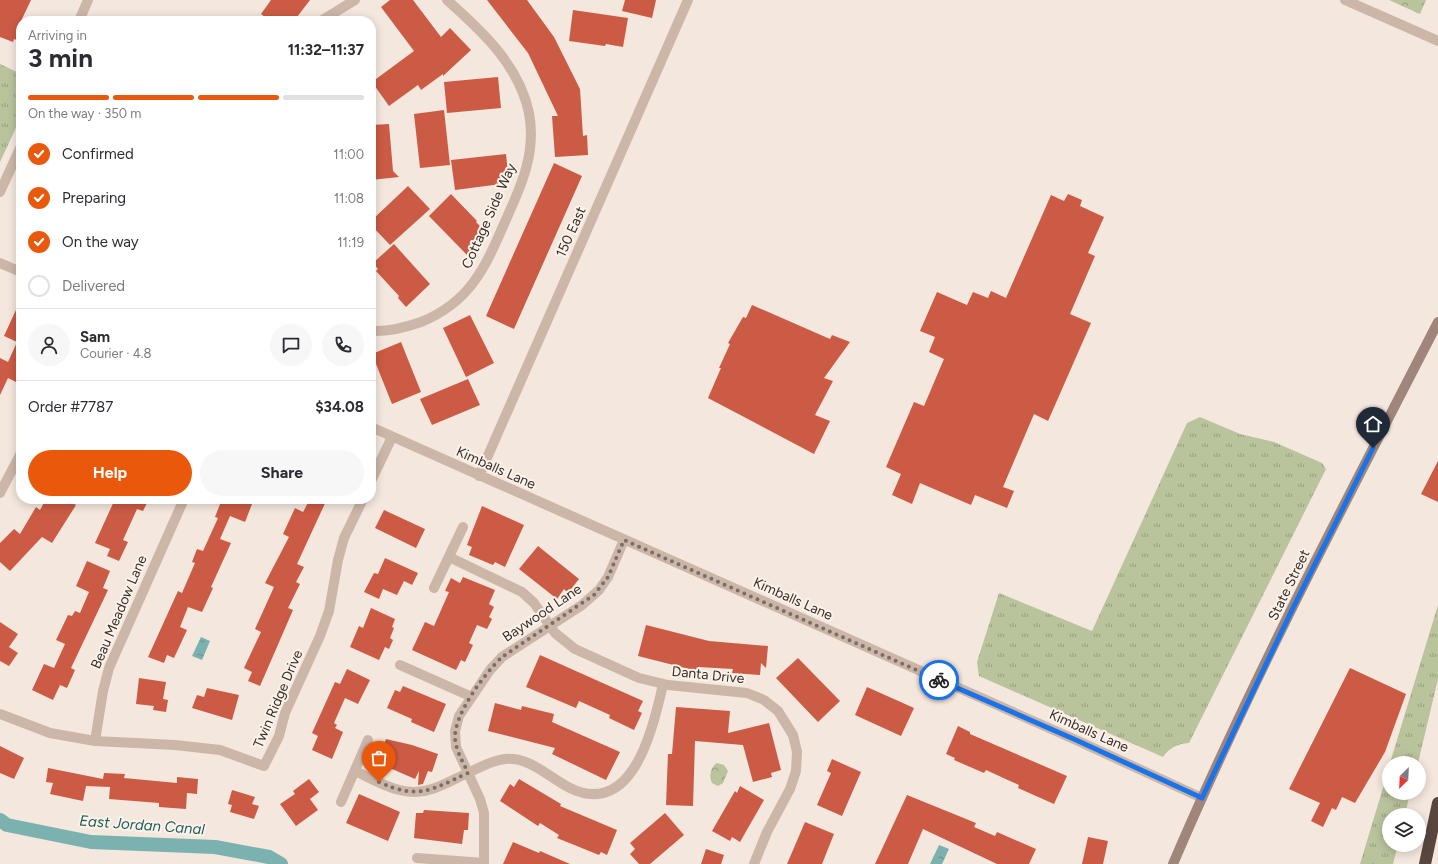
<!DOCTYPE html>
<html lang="en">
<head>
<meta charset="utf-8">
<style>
  :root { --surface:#fff; --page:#f7f7f7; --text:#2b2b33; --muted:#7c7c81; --line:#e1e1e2; --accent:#ea580c }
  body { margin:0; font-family:Figtree,sans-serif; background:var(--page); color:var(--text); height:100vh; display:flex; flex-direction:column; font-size:15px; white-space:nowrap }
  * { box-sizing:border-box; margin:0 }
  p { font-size:13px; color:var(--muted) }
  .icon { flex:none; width:22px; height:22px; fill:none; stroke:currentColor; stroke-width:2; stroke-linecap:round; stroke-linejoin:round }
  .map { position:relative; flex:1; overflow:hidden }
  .sheet { position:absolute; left:16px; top:16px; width:360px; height:488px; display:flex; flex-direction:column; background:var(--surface); border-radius:16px; box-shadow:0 2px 10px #0003 }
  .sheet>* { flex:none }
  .needle { width:26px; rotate:204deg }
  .buttons { position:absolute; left:1382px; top:756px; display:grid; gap:8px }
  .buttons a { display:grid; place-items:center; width:44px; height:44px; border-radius:50%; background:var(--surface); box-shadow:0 2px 10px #0003; font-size:20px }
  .pin { position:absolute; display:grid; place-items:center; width:34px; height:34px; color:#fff; margin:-41px -17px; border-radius:50% 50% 50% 0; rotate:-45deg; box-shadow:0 0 4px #0007 }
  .pin .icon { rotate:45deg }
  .courier { position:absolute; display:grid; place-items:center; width:40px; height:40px; margin:-20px; border:3px solid #1a73e8; border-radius:50%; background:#fff; color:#222; box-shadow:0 1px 5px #0007 }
  .head em { font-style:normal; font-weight:700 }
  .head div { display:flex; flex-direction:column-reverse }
  .head { display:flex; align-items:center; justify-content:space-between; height:68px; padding:0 12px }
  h1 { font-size:26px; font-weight:700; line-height:30px }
  .bar { display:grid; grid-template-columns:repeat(4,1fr); gap:6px 4px; align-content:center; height:48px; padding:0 12px }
  .bar i { height:5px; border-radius:3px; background:var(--line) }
  .bar .current { background:var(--accent) }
  .bar p { grid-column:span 4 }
  .line { display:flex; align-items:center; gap:10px; padding:0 12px; border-top:1px solid var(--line) }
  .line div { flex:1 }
  .round { display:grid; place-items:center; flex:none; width:42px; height:42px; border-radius:21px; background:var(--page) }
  ol { padding:0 12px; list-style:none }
  li { display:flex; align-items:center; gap:12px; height:44px }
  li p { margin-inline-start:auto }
  li .icon { padding:4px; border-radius:50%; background:var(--accent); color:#fff; stroke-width:4 }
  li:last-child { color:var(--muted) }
  li i { width:22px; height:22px; border:2px solid var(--line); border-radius:50% }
  .cta { display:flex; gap:8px; margin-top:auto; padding:8px 12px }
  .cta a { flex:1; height:46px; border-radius:24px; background:var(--accent); color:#fff; font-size:16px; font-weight:700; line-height:46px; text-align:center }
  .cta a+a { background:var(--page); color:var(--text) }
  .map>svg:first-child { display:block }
</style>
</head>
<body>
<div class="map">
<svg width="1438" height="864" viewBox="0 0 1438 864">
  <defs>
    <pattern id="grass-tufts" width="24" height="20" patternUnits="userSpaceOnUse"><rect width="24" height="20" fill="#b9c39c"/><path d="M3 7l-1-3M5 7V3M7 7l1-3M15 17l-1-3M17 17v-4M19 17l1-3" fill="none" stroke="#979f7f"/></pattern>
    <pattern id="park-crowns" width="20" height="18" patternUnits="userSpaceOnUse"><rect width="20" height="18" fill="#b9c39c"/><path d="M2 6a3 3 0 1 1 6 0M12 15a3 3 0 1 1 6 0" fill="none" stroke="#979f7f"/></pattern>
    <pattern id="water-ripples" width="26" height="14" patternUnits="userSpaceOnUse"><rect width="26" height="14" fill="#7bb2b0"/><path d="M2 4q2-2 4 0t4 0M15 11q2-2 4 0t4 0" fill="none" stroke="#66918f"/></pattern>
  </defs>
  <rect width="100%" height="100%" fill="#f4e7dd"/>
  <!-- grass -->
  <path fill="url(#grass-tufts)" d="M0 64 21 74V117L0 162Z
    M1200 417 1240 434 1274 442 1322 463 1326 469 1189 743C1177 744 1169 748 1163 757L979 676 977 662 999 593 1092 631 1187 423Z
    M1438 605V679L1418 763H1390Z
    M1389 768V793H1410L1405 815H1389V845H1398L1393 864H1360Z"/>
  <!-- park -->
  <path fill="url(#park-crowns)" d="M1389 0H1426L1420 14Z
    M717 763 724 765 728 771 723 783 718 786 712 783C709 777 710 767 717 763Z"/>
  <!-- water -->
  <path fill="url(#water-ripples)" d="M201 637 210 641 202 660 192 656Z
    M939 845 949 849 942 864H930Z"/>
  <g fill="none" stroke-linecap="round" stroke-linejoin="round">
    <!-- canal -->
    <path stroke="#7bb2b0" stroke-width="14" d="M0 820 7 825 91 842 215 847 269 857 281 864"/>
  </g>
  <!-- building -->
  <path fill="#cb5b44" d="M0 0H31L21 21V42L14 39 13 42 0 37Z
    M271 0H310L294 21H270L261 14Z
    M390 0H413L441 37 450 28 471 50 443 76V74L421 90 418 85 389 106 372 82 414 51 381 7Z
    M487 0H527L554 37 580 89 583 136 587 135 588 155 555 157 552 116H558L528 53Z
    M625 0H656L652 18 622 11Z
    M573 10 628 18 623 47 606 44 605 46 569 41Z
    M498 77 501 108 447 113 444 82Z
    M444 110 450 165 420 168 414 114Z
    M389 124 393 171 399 177 371 180V125Z
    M506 154 509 183 455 190 451 160Z
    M554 163 582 176 514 329 486 316Z
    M408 186 430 209 390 245 371 225V221Z
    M451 194 477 221 476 222 488 234 467 255 429 216Z
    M1068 194 1082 200 1080 206 1104 217 1088 253 1095 256 1070 314 1091 323 1048 421 1034 414 1003 487 1014 491 1007 508 975 495 971 505 920 483 912 504 892 495 901 474 886 467 914 402 924 406 944 359 929 352 935 337 920 331 937 292 967 305 973 292 988 298 991 291 1006 298 1051 195 1064 201Z
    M394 244 430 284 406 307 398 298 399 296 376 271 378 269 373 263Z
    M21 299V372L16 382 8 378 0 395V358L8 362 17 342 4 336Z
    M752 305 830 339 832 335 850 342 824 378 833 381 815 415 830 421 814 454 708 398 721 368H719L730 344 728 343 743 317 746 318Z
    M470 315 494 363 466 377 443 328Z
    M401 342 421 392 392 404 372 354Z
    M468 379 480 405 432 425 420 399Z
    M1438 461V502L1421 494Z
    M46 499H66L76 505 52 543 42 537 10 571 0 562V543L14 529 20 534 36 507 40 510Z
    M115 499H149L143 511 137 509 123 540 128 542 119 561 107 556 110 549 95 543Z
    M222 499H254L245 522 230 516 220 539 231 543 211 587 213 588 202 612 188 607 180 627 187 630 174 658 167 655 164 663 148 657 178 591 182 593 195 563 192 562 197 549 203 551 218 518 215 517Z
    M310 499H327L297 564 304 567 296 582 300 584 288 608 293 610 260 686 248 681 252 672 244 668 261 632 255 629 274 587 265 583 289 537 283 534 295 508 303 512Z
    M482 506 524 525 505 567 495 562 493 565 469 555 472 547 467 545Z
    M384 510 425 529 416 548 375 528Z
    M538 546 579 579 568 593 564 589 557 599 519 569Z
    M385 558 418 573 412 585 404 581 397 595 383 589 379 599 364 592 374 573 378 574Z
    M87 561 110 571 103 588 108 590 71 668 75 670 67 688 60 685 53 700 32 690 44 664 54 668 65 644 56 640 68 615 72 616 75 611 80 613 89 592 76 586Z
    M463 577 495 590 489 604 494 607 489 617 492 619 487 629 477 625 469 643 473 645 465 662 461 660 456 670 412 650 425 622 434 626 449 592 445 591 451 578 460 583Z
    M371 608 395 619 392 627 394 628 390 638 393 640 389 649 385 647 379 660 350 647 359 626 363 628Z
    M0 622 18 634 9 647 18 653 9 666 0 661Z
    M646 625 709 641 768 646 766 668 761 663 760 675 732 673 733 669 698 667 697 671 638 656Z
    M540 655 643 701 638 711 642 713 634 730 609 718 610 715 579 701 576 708 526 687Z
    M798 658 840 701 818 722 776 678Z
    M1350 668 1406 694 1385 752 1355 803 1342 797 1336 810 1332 808 1323 827 1311 821 1320 803 1289 789Z
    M347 669 370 680 358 704 345 698 334 723 337 725 335 728 343 732 332 759 312 750 318 736 312 733 335 682 340 684Z
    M139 678 166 682 163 699 168 700 166 712 153 710 154 706 136 704Z
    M403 686 446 704 434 732 411 722 412 719 387 708 395 690 400 692Z
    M867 687 914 708 901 736 855 715Z
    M207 688 239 695 232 720 192 708 197 695 204 697Z
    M495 703 521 710 522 706 554 714 552 722 620 752 606 780 552 754 555 748 488 731Z
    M676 707 730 711 728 733 769 723 781 770 771 773 772 777 753 782 743 745 695 741 693 806 666 805 668 754H672Z
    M958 726 970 732V734L1067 776 1054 804 1018 788 1019 785 1010 781 986 770 984 773 954 760 955 758 946 754Z
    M386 739 412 745 438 754 432 772 428 771 423 784 418 785 419 771 415 779 383 765 385 761 379 759Z
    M0 746 24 758 14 779 0 773Z
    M832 759 861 772 842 816 817 805 831 773 827 771Z
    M48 768 103 779 104 773 125 774 124 778 177 783V777L198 779 197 794 187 793 186 809 159 807V803L109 799 110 787 86 786 83 801 50 794 53 783 46 782Z
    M309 779 319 792 310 799 318 810 296 826 280 804 295 794 293 791Z
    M519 779 561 804 560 806 617 830 607 855 601 852 599 855 557 838 559 835 540 823 538 826 500 801 510 784 514 787Z
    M740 786 764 800 740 842 732 837 730 841 712 831 735 791 737 793Z
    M232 790 255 797 252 804 259 806 254 819 230 812 232 805 228 804Z
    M359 794 400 812 388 841 346 823Z
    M907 795 976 823 974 827 995 836 997 832 1036 849 1029 864H997L923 829 908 864H875Z
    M424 810 469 813 468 830H464L462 844 414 838 416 813H423Z
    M665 813 684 835 650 864H639L630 854 635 849 630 843Z
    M805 822 834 834 822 864H787Z
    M1088 837 1108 841 1103 864H1082Z
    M513 842 539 853 540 851 570 864H503Z
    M706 849 724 855 721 864H701Z"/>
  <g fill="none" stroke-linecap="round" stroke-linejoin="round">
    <!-- minor -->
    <path stroke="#ccb6a8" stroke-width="10" d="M79 21 88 0
      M321 21 355 0
      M0 192 21 146
      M371 331C389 332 404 328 421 322 473 301 487 263 508 215 523 182 536 151 529 113 519 65 482 31 447 0
      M371 481 392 437
      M0 493 21 453
      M449 557 522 592 534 603 555 633 575 649 639 678 668 685 747 693 764 700 778 711 793 735 797 752 796 771 790 789 767 832 754 864
      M434 588 463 527
      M400 665 472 697
      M0 714 50 733 95 741 175 745 220 750 264 766 279 736 285 713 320 636 329 611 338 560 344 538 363 499
      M95 741 103 691 109 668 184 499
      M355 771C379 782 404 799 432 789 444 785 456 778 468 773 479 768 492 760 505 759 531 757 548 777 570 788 633 819 654 726 663 684
      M341 802 368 740
      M417 858 484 863
      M484 864V813L480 799 456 747 455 731 459 716 490 670 502 657 582 605 599 590 608 577 624 540"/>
    <!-- tertiary -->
    <path stroke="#ccb6a8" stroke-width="10" d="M1345 0 1438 41
      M0 263 21 272
      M371 427 1076 740 1202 798
      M479 476 688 0"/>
    <!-- secondary -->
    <path stroke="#a0857a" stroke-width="10" d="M1173 864C1252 679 1346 501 1438 322"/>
    <!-- motorway -->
    <path stroke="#5a4640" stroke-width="12" d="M1425 864 1438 803"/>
  </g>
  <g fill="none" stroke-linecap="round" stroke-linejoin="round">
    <!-- done -->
    <path stroke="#7a6e68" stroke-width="4" stroke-dasharray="0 7.2" d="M379 782C418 800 431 790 468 773 463 762 456 751 455 738 454 714 485 673 502 657L594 595 608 577 624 540 939 680"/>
    <!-- route -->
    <path stroke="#1a73e8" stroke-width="5" d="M939 680 1076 740 1202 798 1292 610 1373 448"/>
  </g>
  <g text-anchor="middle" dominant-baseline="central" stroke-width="4" stroke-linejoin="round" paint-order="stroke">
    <!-- street labels -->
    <g font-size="14" fill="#392d29" stroke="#fbf2ea">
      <text transform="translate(489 216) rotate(-66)">Cottage Side Way</text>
      <text transform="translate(571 232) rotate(-66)">150 East</text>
      <text transform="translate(496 468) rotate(24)">Kimballs Lane</text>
      <text transform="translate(1289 585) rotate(-64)">State Street</text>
      <text transform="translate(793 599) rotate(24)">Kimballs Lane</text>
      <text transform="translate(119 612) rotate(-67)">Beau Meadow Lane</text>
      <text transform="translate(542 613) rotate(-34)">Baywood Lane</text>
      <text transform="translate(708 675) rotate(6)">Danta Drive</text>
      <text transform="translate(278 699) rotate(-67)">Twin Ridge Drive</text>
      <text transform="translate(1089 731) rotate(24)">Kimballs Lane</text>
    </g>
    <!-- water labels -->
    <g font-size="15" font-style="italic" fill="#1c5d5c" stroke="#fbf2ea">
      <text transform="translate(142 825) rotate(4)">East Jordan Canal</text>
    </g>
  </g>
</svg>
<div class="buttons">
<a><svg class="needle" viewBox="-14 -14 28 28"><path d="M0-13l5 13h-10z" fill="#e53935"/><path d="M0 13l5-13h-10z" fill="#7c7c81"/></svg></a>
<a><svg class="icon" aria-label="layers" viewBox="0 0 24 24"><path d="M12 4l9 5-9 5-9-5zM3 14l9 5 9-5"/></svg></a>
</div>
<div class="pin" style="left:379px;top:782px;background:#ea580c"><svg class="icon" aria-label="bag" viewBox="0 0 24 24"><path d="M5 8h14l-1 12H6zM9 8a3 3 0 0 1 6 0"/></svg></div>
<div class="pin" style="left:1373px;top:448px;background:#1f2937"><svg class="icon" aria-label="home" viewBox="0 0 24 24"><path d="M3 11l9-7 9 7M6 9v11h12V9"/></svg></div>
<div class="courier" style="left:939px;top:680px"><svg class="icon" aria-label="bike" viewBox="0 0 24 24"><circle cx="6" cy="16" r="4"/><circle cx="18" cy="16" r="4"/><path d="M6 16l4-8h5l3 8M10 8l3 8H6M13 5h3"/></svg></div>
<section class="sheet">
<div class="head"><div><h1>3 min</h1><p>Arriving in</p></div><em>11:32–11:37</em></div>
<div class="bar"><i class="current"></i><i class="current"></i><i class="current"></i><i></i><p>On the way · 350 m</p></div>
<ol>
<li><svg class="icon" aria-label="check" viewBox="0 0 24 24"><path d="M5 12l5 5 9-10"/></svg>Confirmed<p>11:00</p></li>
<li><svg class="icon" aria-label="check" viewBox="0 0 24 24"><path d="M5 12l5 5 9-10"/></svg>Preparing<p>11:08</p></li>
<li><svg class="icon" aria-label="check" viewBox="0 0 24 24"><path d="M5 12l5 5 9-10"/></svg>On the way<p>11:19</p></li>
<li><i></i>Delivered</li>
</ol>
<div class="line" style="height:72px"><a class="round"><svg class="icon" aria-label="person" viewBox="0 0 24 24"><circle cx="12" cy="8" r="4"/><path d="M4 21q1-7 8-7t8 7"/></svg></a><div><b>Sam</b><p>Courier · 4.8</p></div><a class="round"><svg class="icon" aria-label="chat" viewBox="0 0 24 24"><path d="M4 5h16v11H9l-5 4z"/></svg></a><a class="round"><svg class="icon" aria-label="phone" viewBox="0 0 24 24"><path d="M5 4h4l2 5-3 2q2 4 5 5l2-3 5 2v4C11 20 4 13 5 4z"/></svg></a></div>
<div class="line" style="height:52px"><div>Order #7787</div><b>$34.08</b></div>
<div class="cta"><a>Help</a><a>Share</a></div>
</section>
</div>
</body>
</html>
